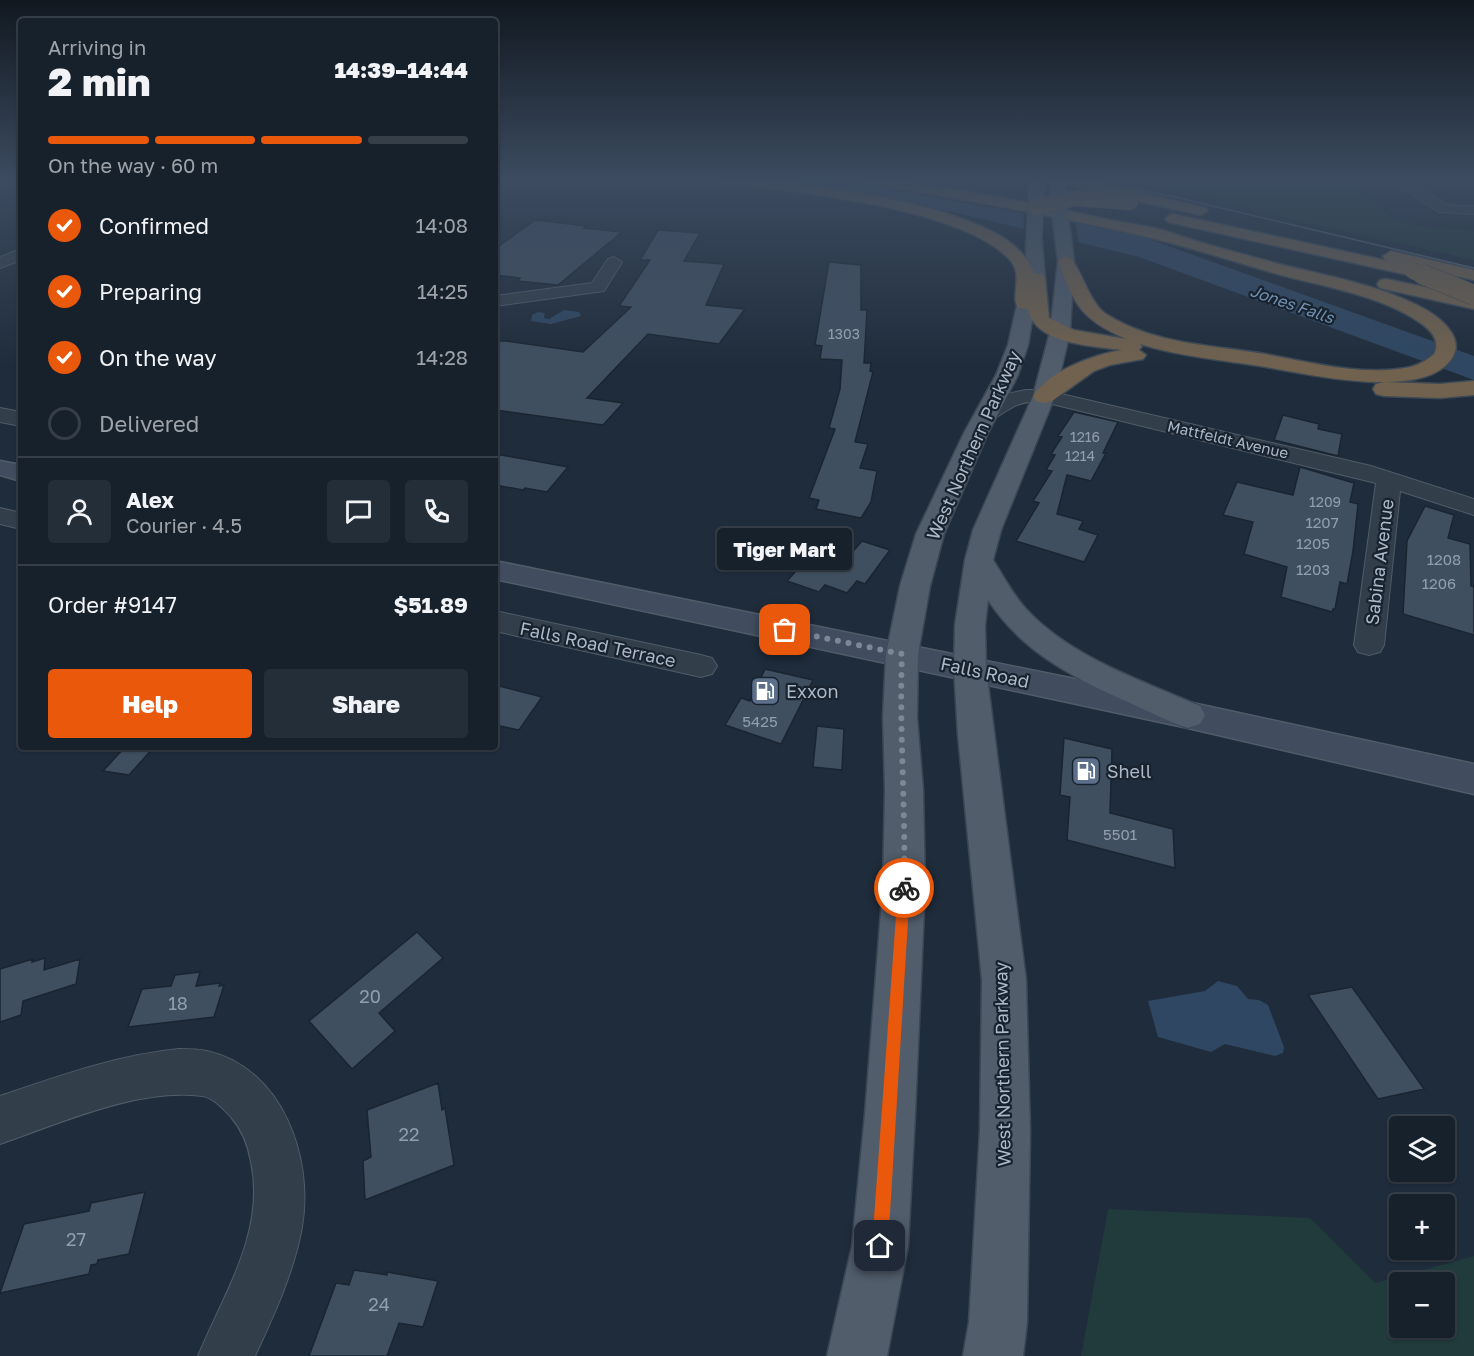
<!DOCTYPE html>
<html lang="en">
<head>
<meta charset="utf-8">
<style>
  :root { --surface:#17212c; --page:#242e38; --text:#f1f3f6; --muted:#9ea3a9; --line:#363e48; --accent:#ea580c }
  body { margin:0; font-family:"Golos Text",sans-serif; background:var(--page); color:var(--text); height:100vh; display:flex; flex-direction:column; font-size:22px; white-space:nowrap }
  * { box-sizing:border-box; margin:0 }
  p { font-size:20px; color:var(--muted) }
  .icon { flex:none; width:33px; height:33px; fill:none; stroke:currentColor; stroke-width:2; stroke-linecap:round; stroke-linejoin:round }
  .map { position:relative; flex:1; overflow:hidden }
  .side { position:absolute; left:18px; top:18px; width:480px; height:732px; display:flex; flex-direction:column; background:var(--surface); border-radius:6px; box-shadow:0 2px 4px #0004,0 0 0 2px var(--line) }
  .side>* { flex:none }
  .controls { position:absolute; left:1389px; top:1116px; display:grid; gap:12px }
  .controls a { display:grid; place-items:center; width:66px; height:66px; border-radius:6px; background:var(--surface); box-shadow:0 2px 4px #0004,0 0 0 2px var(--line); font-size:30px }
  .pin { position:absolute; display:grid; place-items:center; width:51px; height:51px; color:#fff; margin:-26px; border-radius:12px; box-shadow:0 3px 9px #0006 }
  .courier { position:absolute; display:grid; place-items:center; width:60px; height:60px; margin:-30px; border:4px solid #ea580c; border-radius:50%; background:#fff; color:#222; box-shadow:0 2px 8px #0007 }
  .bubble { position:absolute; height:42px; border-radius:6px; background:var(--surface); box-shadow:0 2px 4px #0004,0 0 0 2px var(--line); font-size:20px; font-weight:800; line-height:42px; text-align:center }
  .summary em { font-style:normal; font-weight:800 }
  .summary div { display:flex; flex-direction:column-reverse }
  .summary { display:flex; align-items:center; justify-content:space-between; height:102px; padding:0 30px }
  h1 { font-size:39px; font-weight:800; line-height:45px }
  .bar { display:grid; grid-template-columns:repeat(4,1fr); gap:9px 6px; align-content:center; height:72px; padding:0 30px }
  .bar i { height:8px; border-radius:4px; background:var(--line) }
  .bar .current { background:var(--accent) }
  .bar p { grid-column:span 4 }
  .line { display:flex; align-items:center; gap:15px; padding:0 30px; border-top:2px solid var(--line) }
  .line div { flex:1 }
  .round { display:grid; place-items:center; flex:none; width:63px; height:63px; border-radius:6px; background:var(--page) }
  ol { padding:0 30px; list-style:none }
  li { display:flex; align-items:center; gap:18px; height:66px }
  li p { margin-inline-start:auto }
  li .icon { padding:6px; border-radius:50%; background:var(--accent); color:#fff; stroke-width:4 }
  li:last-child { color:var(--muted) }
  li i { width:33px; height:33px; border:3px solid var(--line); border-radius:50% }
  .primary-button { display:flex; gap:12px; margin-top:auto; padding:12px 30px }
  .primary-button a { flex:1; height:69px; border-radius:6px; background:var(--accent); color:#fff; font-size:24px; font-weight:800; line-height:69px; text-align:center }
  .primary-button a+a { background:var(--page); color:var(--text) }
  .map>svg:first-child { display:block }
</style>
</head>
<body>
<div class="map">
<svg width="1474" height="1356" viewBox="0 0 1474 1356">
  <rect width="100%" height="100%" fill="#1f2c3b"/>
  <!-- green -->
  <path fill="#213a3c" fill-rule="evenodd" d="M1113 178H1248L1365 182 1354 186 1355 189 1395 220 1422 227 1474 231V260L1286 218 1190 193Z
    M1108 1209 1310 1218 1375 1283 1474 1256V1356H1081ZM1400 1282H1444V1328H1400Z"/>
  <!-- water -->
  <path fill="#2f4762" d="M747 178H825L1093 226 1146 238 1474 356V380L1139 257 954 212Z
    M564 310 579 312 581 316 551 324 531 321 532 315 538 312 545 313 544 318 549 319Z
    M1218 981 1237 986 1248 999 1259 1000 1268 1005 1284 1047 1283 1053 1275 1056 1225 1044 1211 1052 1158 1037 1148 1001 1205 991Z"/>
  <!-- pier -->
  <path fill="#1f2c3b" d="M1024 210 1075 219 1079 245 1023 232Z"/>
  <!-- building -->
  <path fill="#404f60" stroke="#1a2531" stroke-width="1.5" d="M535 220 587 226 584 228 622 232 558 285 517 281 520 278 495 275V249Z
    M658 230 700 233 684 261 724 264 706 305 745 309 719 344 648 334 587 398 623 403 603 425 495 410V341H506L583 352 631 307 619 306 650 260H640Z
    M829 262 861 265V310H867L864 363H871L870 371 873 372 855 442 868 444 860 468 877 471 871 502 861 518 816 509 819 500 809 498 835 429 829 428 840 389 842 360 820 359 822 346 815 345Z
    M1074 412 1118 422 1103 453H1106L1091 481 1067 475 1057 514 1083 521 1079 529 1098 535 1084 562 1016 541 1039 503 1033 501 1052 471 1046 470 1055 455 1051 454 1062 437 1058 436Z
    M1283 415 1319 424 1318 429 1342 434 1338 456 1274 440Z
    M495 454 524 459 568 467 547 492 525 488 523 490 495 485Z
    M1300 467 1354 483 1350 502 1358 504 1353 551 1347 584 1340 582 1335 609H1333L1332 612 1281 597 1287 567 1244 554 1253 522 1223 515 1237 482 1293 495Z
    M1425 506 1454 515 1448 538 1470 544 1471 586 1474 587V635L1403 614 1407 541Z
    M862 541 890 550 865 584 857 581 847 593 825 585 819 592 787 581 811 554 842 564Z
    M765 669 813 680 781 744 725 725 741 698 750 701Z
    M495 685 542 697 519 730 495 725Z
    M817 726 844 729 842 770 813 767Z
    M1064 738 1112 749 1110 813 1173 829 1175 868 1067 840 1070 797 1060 795Z
    M125 747H154L129 775 103 771Z
    M417 932 443 958 379 1013 395 1031 352 1069 309 1021Z
    M45 958 44 970 80 959 76 984 23 1001 21 1015 0 1022V969L33 959 32 962Z
    M200 972 196 986 220 983 219 986 224 985 214 1017 128 1027 142 989 171 986 175 975Z
    M1352 987 1424 1089 1378 1099 1308 995Z
    M438 1083 442 1110 445 1108 454 1165 365 1200 363 1161 371 1157 367 1110Z
    M145 1192 129 1254 98 1260 97 1264 91 1265 89 1274 0 1293 24 1224 89 1211 91 1203Z
    M354 1270 387 1275V1272L438 1281 423 1327 399 1323 387 1356H309L336 1283 349 1285Z"/>
  <g fill="none" stroke-linecap="round" stroke-linejoin="round">
    <!-- street casing -->
    <g stroke="#505c68" stroke-width="2">
      <path id="street" d="M1386 178C1412 176 1424 193 1446 204 1453 207 1466 205 1474 206V214L1439 212Z
        M21 249V260L0 268V257Z
        M614 257 622 262 604 291 495 306V296L592 283 608 259Z
        M1026 390H1044L1371 466 1474 499V515L1400 491 1384 645 1380 652 1369 655 1358 652 1354 645 1376 483 1044 402C1036 402 1027 401 1020 404 1003 409 994 425 976 421L973 416C984 400 1008 393 1026 390Z
        M0 408 21 412V426L0 422Z
        M0 508 21 513V529L0 524Z
        M495 611 701 655 712 658 717 666 712 674 701 677 495 631Z
        M179 1049C188 1049 198 1049 207 1051 282 1068 314 1157 302 1227 294 1272 274 1315 255 1356H198C223 1295 266 1232 251 1162 248 1145 243 1131 231 1117 224 1110 213 1097 202 1096 137 1088 61 1123 0 1144V1096C59 1076 117 1055 179 1049Z"/>
    </g>
    <!-- secondary casing -->
    <g stroke="#505c68" stroke-width="3">
      <path id="secondary" d="M0 461 21 465V481L0 475Z
        M495 561 1188 702 1474 764V794L1188 728 495 579Z"/>
    </g>
    <!-- primary casing -->
    <g stroke="#3c4754" stroke-width="3">
      <path id="primary" d="M1060 209 1068 214 1074 261 1070 332 1055 396 1001 530 993 560C1004 577 1013 595 1027 610 1072 658 1141 680 1200 706L1205 715 1200 724 1188 728C1167 721 1148 711 1128 702 1074 678 1022 652 988 600L985 625 986 669 1026 980 1030 1130 1027 1322 1023 1356H963L969 1322 980 1130 982 980 958 735 954 669 955 625 965 560 973 530 1033 396 1050 332 1058 261 1052 214Z
        M1034 236 1042 241 1045 278 1034 309 1028 345 1018 375 988 433 944 534 930 586 918 654 917 717 923 790 925 886 915 1114 908 1246 887 1356H827L852 1246 865 1114 883 886 885 790 883 717 886 654 900 586 916 534 964 433 996 375 1008 345 1016 309 1027 278 1026 241Z"/>
    </g>
    <!-- highway casing -->
    <g stroke="#3d4955" stroke-width="3">
      <path id="highway" d="M713 178C746 175 780 181 813 186 874 195 941 205 997 234 1013 243 1028 256 1034 273L1042 274 1045 278 1049 318 1074 330 1126 339C1081 319 1075 306 1058 261L1066 256C1079 259 1087 301 1106 314 1153 344 1211 345 1265 354 1310 362 1363 377 1410 367 1419 365 1427 360 1434 354 1440 342 1433 332 1422 324 1384 296 1322 286 1277 274 1235 262 1193 248 1151 238 1055 215 958 199 861 182L854 178C895 178 935 187 975 193 1020 201 1065 210 1110 220 1130 224 1152 226 1172 233 1205 245 1241 253 1275 263 1326 276 1383 285 1428 311 1446 322 1466 342 1450 361 1418 401 1304 373 1260 366 1220 360 1179 356 1140 344L1142 346 1139 350 1146 355 1143 359 1110 365 1094 371 1052 401 1044 403 1036 401 1033 396C1051 370 1092 355 1122 350 1093 346 1034 344 1028 309L1018 308C1010 296 1024 275 1010 260 963 207 790 191 720 182Z
        M1056 178H1077L1206 208 1208 211 1201 215 1108 195 1058 181Z
        M1173 214 1398 263 1385 260 1383 256 1391 251 1474 270V280L1419 268 1422 271 1419 275 1413 276 1168 222 1165 219 1168 216Z
        M1386 279 1474 297V309L1380 288 1377 284 1380 280Z
        M1474 381V395L1440 398 1384 396 1376 394 1373 389 1376 384 1384 382 1440 384Z"/>
    </g>
    <!-- street -->
    <use href="#street" fill="#333e4b" fill-rule="evenodd"/>
    <!-- secondary -->
    <use href="#secondary" fill="#414d5e" fill-rule="evenodd"/>
    <!-- primary -->
    <use href="#primary" fill="#515d6b" fill-rule="evenodd"/>
    <!-- highway -->
    <use href="#highway" fill="#71624f" fill-rule="evenodd"/>
    <!-- tram -->
    <path stroke="#546272" stroke-width="1.5" d="M1082 178 1179 198 1474 268"/>
    <!-- primary-bridge casing -->
    <g stroke="#3c4754" stroke-width="17" stroke-linecap="butt">
      <path id="primary-bridge" d="M1057 178 1060 214
        M1034 241 1037 178"/>
    </g>
    <!-- highway-bridge-far1 casing -->
    <g stroke="#3d4955" stroke-width="17" stroke-linecap="butt">
      <path id="highway-bridge-far1" d="M1035 207 1076 198 1130 202
        M1413 271 1426 276"/>
    </g>
    <!-- highway-bridge casing -->
    <g stroke="#3d4955" stroke-width="21" stroke-linecap="butt">
      <path id="highway-bridge" d="M1422 274 1474 295"/>
    </g>
    <!-- primary-bridge -->
    <use href="#primary-bridge" stroke="#515d6b" stroke-width="16"/>
    <!-- highway-bridge-far1 -->
    <use href="#highway-bridge-far1" stroke="#71624f" stroke-width="16"/>
    <!-- highway-bridge -->
    <use href="#highway-bridge" stroke="#71624f" stroke-width="20"/>
  </g>
  <!-- sky -->
  <linearGradient id="sky" x2="0" y2="1"><stop stop-color="#111820"/><stop offset="0.49" stop-color="#3c4b60"/><stop offset="1" stop-color="#3c4b60" stop-opacity="0"/></linearGradient>
  <rect width="1474" height="367" fill="url(#sky)"/>
  <!-- route -->
  <path fill="#ea580c" d="M904 882 910 888 888 1246 886 1251 880 1254 875 1251 872 1246 898 888Z"/>
  <g fill="none" stroke-linecap="round" stroke-linejoin="round">
    <!-- done -->
    <path stroke="#7b8896" stroke-width="6" stroke-dasharray="0 10.8" d="M785 630 902 654C899 732 906 810 904 888"/>
  </g>
  <!-- icons -->
  <defs>
    <g id="fuel-square" transform="scale(1.5)"><rect x="-9" y="-9" width="18" height="18" rx="4" fill="#5c6f8a" stroke="#18232f"/><path d="M-5.5-6h7V0h2V4h1.3V-2.5L3-4.5l.8-.8L6-3V5H2.5V1h-1V6h-7ZM-4.2-4.7v3.2H.2V-4.7Z" fill="#fff"/></g>
  </defs>
  <g fill-rule="evenodd">
    <use href="#fuel-square" x="765" y="691"/>
    <use href="#fuel-square" x="1086" y="771"/>
  </g>
  <g text-anchor="middle" dominant-baseline="central" stroke-width="4.5" stroke-linejoin="round" paint-order="stroke">
    <!-- far-number labels -->
    <g font-size="14" fill="#929ead">
      <text x="844" y="333">1303</text>
      <text x="1085" y="436">1216</text>
      <text x="1080" y="455">1214</text>
      <text x="1325" y="501">1209</text>
    </g>
    <!-- far-street labels -->
    <g font-size="15" fill="#adb9c7" stroke="#18232f">
      <text transform="translate(1228 439) rotate(13)">Mattfeldt Avenue</text>
    </g>
    <!-- number labels -->
    <g font-size="15" fill="#929ead">
      <text x="1322" y="522">1207</text>
      <text x="1313" y="543">1205</text>
      <text x="1444" y="559">1208</text>
      <text x="1313" y="569">1203</text>
      <text x="1439" y="583">1206</text>
      <text x="760" y="721">5425</text>
      <text x="1120" y="834">5501</text>
    </g>
    <!-- far-water labels -->
    <g font-size="16" font-style="italic" fill="#7391b2" stroke="#18232f">
      <text transform="translate(1292 304) rotate(19)">Jones Falls</text>
    </g>
    <!-- street labels -->
    <g font-size="18" fill="#adb9c7" stroke="#18232f">
      <text transform="translate(973 445) rotate(-66)">West Northern Parkway</text>
      <text transform="translate(1379 562) rotate(-83)">Sabina Avenue</text>
      <text transform="translate(598 644) rotate(12)">Falls Road Terrace</text>
      <text transform="translate(985 672) rotate(12)">Falls Road</text>
      <text transform="translate(1002 1064) rotate(-91)">West Northern Parkway</text>
    </g>
    <!-- poi labels -->
    <g font-size="18" fill="#adb9c7" stroke="#18232f" text-anchor="start">
      <text x="786" y="691">Exxon</text>
      <text x="1107" y="771">Shell</text>
    </g>
    <!-- near-number labels -->
    <g font-size="18" fill="#929ead">
      <text x="370" y="996">20</text>
      <text x="178" y="1003">18</text>
      <text x="409" y="1134">22</text>
      <text x="76" y="1239">27</text>
      <text x="379" y="1304">24</text>
    </g>
  </g>
</svg>
<div class="controls">
<a><svg class="icon" aria-label="layers" viewBox="0 0 24 24"><path d="M12 4l9 5-9 5-9-5zM3 14l9 5 9-5"/></svg></a>
<a>+</a>
<a>−</a>
</div>
<div class="pin" style="left:785px;top:630px;background:#ea580c"><svg class="icon" aria-label="bag" viewBox="0 0 24 24"><path d="M5 8h14l-1 12H6zM9 8a3 3 0 0 1 6 0"/></svg></div>
<div class="pin" style="left:880px;top:1246px;background:#1f2937"><svg class="icon" aria-label="home" viewBox="0 0 24 24"><path d="M3 11l9-7 9 7M6 9v11h12V9"/></svg></div>
<div class="courier" style="left:904px;top:888px"><svg class="icon" aria-label="bike" viewBox="0 0 24 24"><circle cx="6" cy="16" r="4"/><circle cx="18" cy="16" r="4"/><path d="M6 16l4-8h5l3 8M10 8l3 8H6M13 5h3"/></svg></div>
<div class="bubble" style="left:717px;top:528px;width:135px">Tiger Mart</div>
<section class="side">
<div class="summary"><div><h1>2 min</h1><p>Arriving in</p></div><em>14:39–14:44</em></div>
<div class="bar"><i class="current"></i><i class="current"></i><i class="current"></i><i></i><p>On the way · 60 m</p></div>
<ol>
<li><svg class="icon" aria-label="check" viewBox="0 0 24 24"><path d="M5 12l5 5 9-10"/></svg>Confirmed<p>14:08</p></li>
<li><svg class="icon" aria-label="check" viewBox="0 0 24 24"><path d="M5 12l5 5 9-10"/></svg>Preparing<p>14:25</p></li>
<li><svg class="icon" aria-label="check" viewBox="0 0 24 24"><path d="M5 12l5 5 9-10"/></svg>On the way<p>14:28</p></li>
<li><i></i>Delivered</li>
</ol>
<div class="line" style="height:108px"><a class="round"><svg class="icon" aria-label="person" viewBox="0 0 24 24"><circle cx="12" cy="8" r="4"/><path d="M4 21q1-7 8-7t8 7"/></svg></a><div><b>Alex</b><p>Courier · 4.5</p></div><a class="round"><svg class="icon" aria-label="chat" viewBox="0 0 24 24"><path d="M4 5h16v11H9l-5 4z"/></svg></a><a class="round"><svg class="icon" aria-label="phone" viewBox="0 0 24 24"><path d="M5 4h4l2 5-3 2q2 4 5 5l2-3 5 2v4C11 20 4 13 5 4z"/></svg></a></div>
<div class="line" style="height:78px"><div>Order #9147</div><b>$51.89</b></div>
<div class="primary-button"><a>Help</a><a>Share</a></div>
</section>
</div>
</body>
</html>
